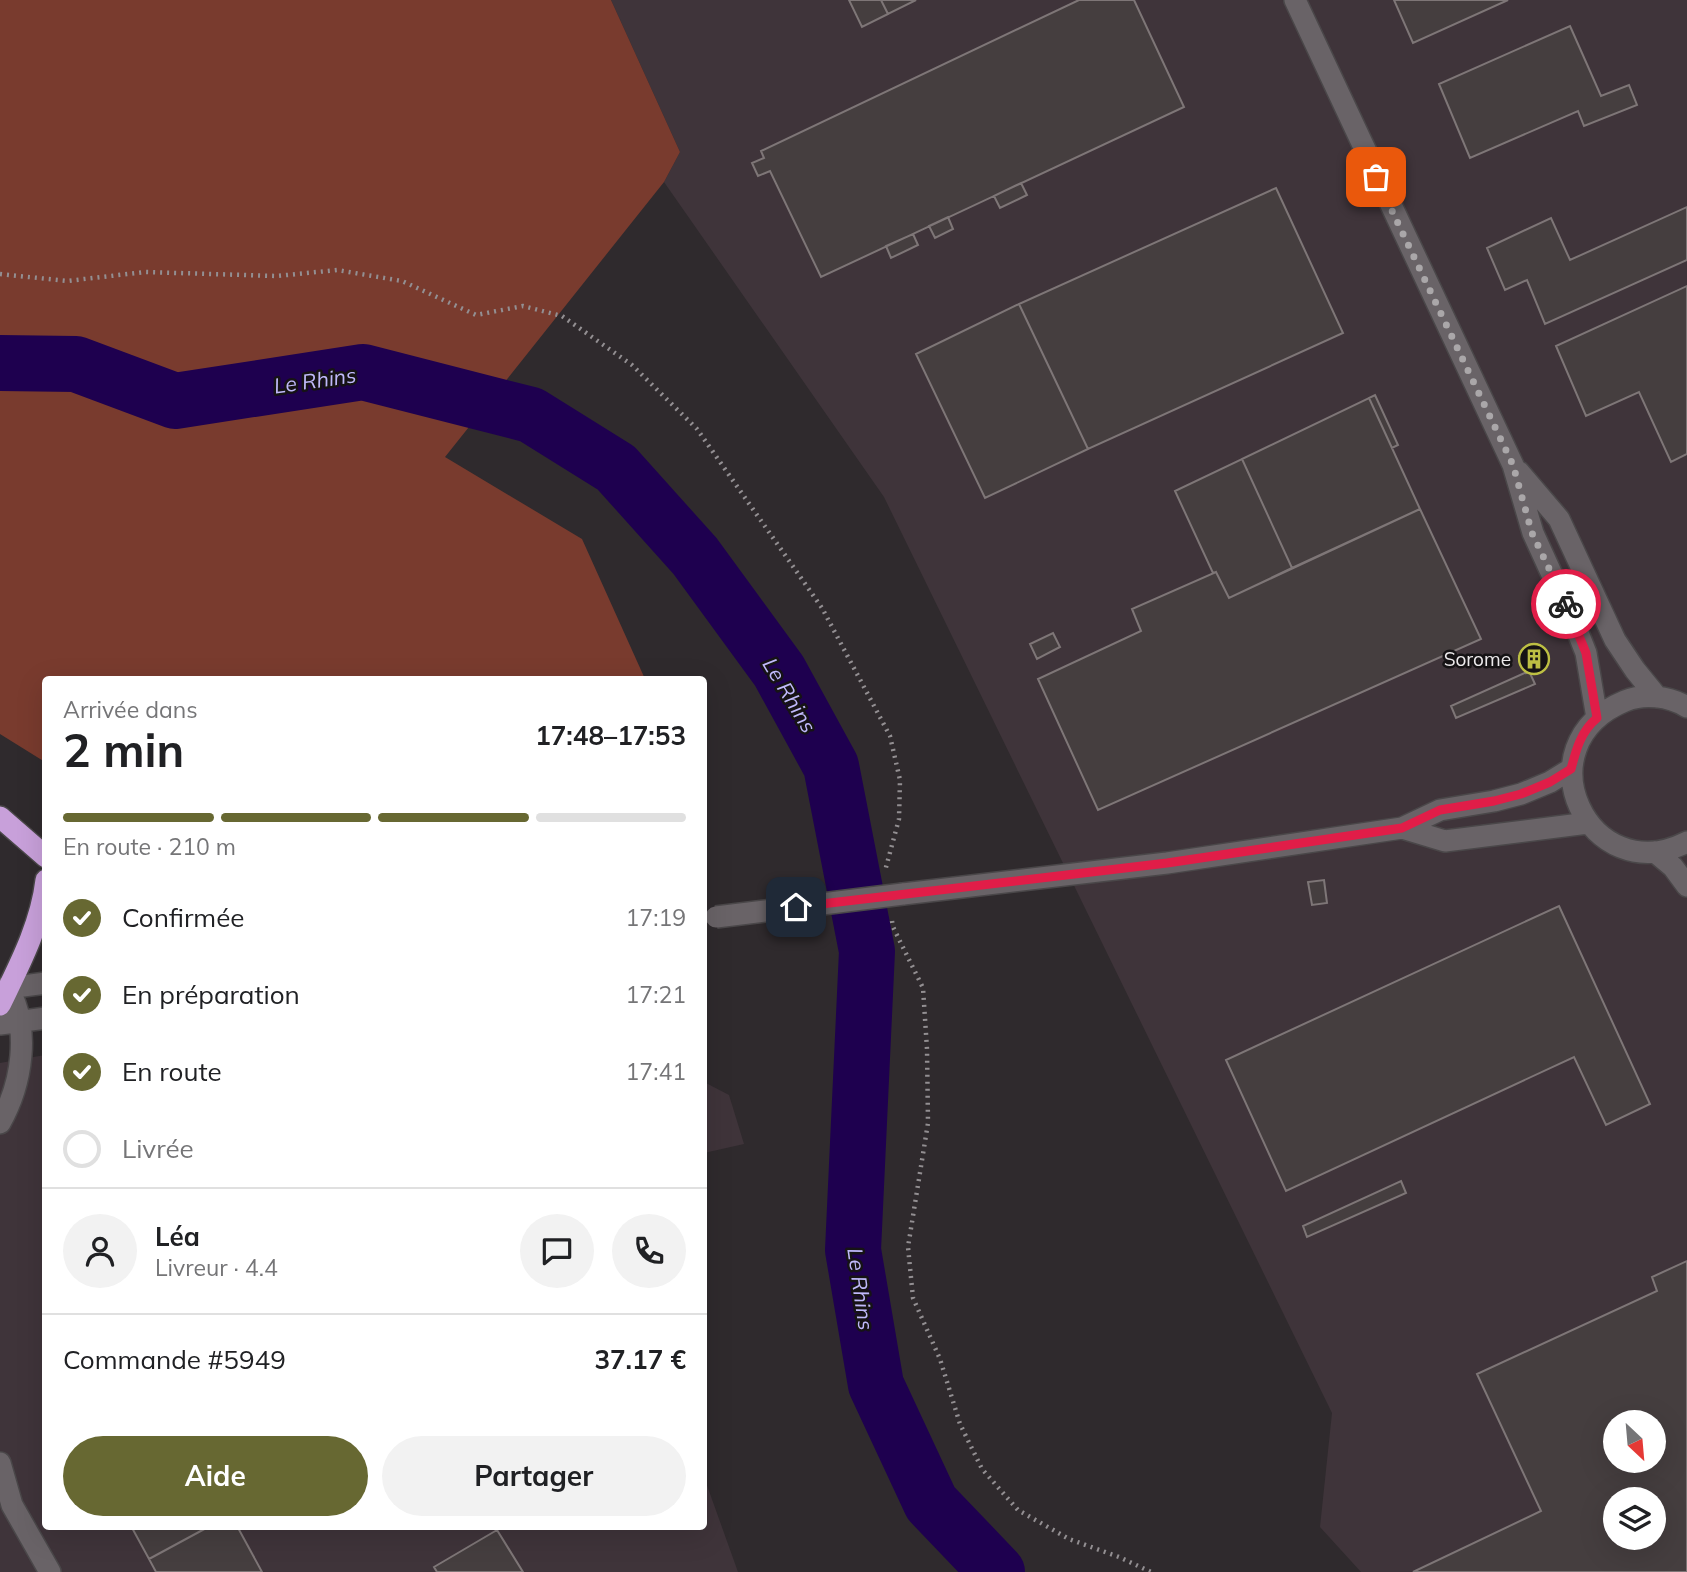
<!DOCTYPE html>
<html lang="fr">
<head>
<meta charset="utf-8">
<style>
  :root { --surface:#fff; --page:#f2f2f2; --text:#202124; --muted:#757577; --line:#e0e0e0; --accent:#676832 }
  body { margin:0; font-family:Mulish,sans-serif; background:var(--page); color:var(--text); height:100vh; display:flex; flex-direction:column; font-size:26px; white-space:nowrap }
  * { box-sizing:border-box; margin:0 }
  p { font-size:23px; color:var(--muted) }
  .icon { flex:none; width:38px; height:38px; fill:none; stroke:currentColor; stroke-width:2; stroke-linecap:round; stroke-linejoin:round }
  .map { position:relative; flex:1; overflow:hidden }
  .sheet { position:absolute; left:42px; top:676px; width:665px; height:854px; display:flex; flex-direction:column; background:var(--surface); border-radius:7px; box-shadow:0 7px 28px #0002 }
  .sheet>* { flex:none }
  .needle { width:46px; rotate:154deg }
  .controls { position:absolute; left:1603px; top:1410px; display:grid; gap:14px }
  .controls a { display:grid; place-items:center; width:63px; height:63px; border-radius:50%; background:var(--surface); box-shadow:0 7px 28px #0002; font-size:35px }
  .pin { position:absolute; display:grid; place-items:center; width:60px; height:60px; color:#fff; margin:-30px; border-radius:14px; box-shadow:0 4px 10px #0006 }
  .courier { position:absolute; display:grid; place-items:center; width:70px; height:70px; margin:-35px; border:5px solid #e11d48; border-radius:50%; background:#fff; color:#222; box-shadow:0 2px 9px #0007 }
  .head em { font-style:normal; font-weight:700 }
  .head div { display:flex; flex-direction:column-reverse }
  .head { display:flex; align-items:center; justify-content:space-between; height:119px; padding:0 21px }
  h1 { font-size:46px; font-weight:700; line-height:52px }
  .bar { display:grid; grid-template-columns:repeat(4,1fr); gap:10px 7px; align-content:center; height:84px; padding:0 21px }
  .bar i { height:9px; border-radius:5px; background:var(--line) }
  .bar .selected { background:var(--accent) }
  .bar p { grid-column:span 4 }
  .line { display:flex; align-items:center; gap:18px; padding:0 21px; border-top:2px solid var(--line) }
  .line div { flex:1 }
  .round { display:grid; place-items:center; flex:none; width:74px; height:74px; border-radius:37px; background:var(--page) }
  ol { padding:0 21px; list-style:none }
  li { display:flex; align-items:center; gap:21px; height:77px }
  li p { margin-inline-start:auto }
  li .icon { padding:7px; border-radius:50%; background:var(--accent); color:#fff; stroke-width:4 }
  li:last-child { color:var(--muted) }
  li i { width:38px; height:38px; border:4px solid var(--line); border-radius:50% }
  .button { display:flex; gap:14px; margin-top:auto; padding:14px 21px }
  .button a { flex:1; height:80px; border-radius:42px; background:var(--accent); color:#fff; font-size:28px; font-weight:700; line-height:80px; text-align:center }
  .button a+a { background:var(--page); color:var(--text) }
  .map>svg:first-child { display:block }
</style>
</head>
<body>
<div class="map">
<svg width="1687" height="1572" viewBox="0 0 1687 1572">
  <rect width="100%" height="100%" fill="#2f2a2d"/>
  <!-- built -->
  <path fill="#3f343a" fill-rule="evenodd" d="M611 0H1687V1572H1361L1320 1527 1332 1413 884 497 664 182 680 152ZM1615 1423H1654V1461H1615ZM1615 1500H1654V1538H1615Z
    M45 1055 46 1526H704V1477L738 1572H0V1063Z
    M704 1082 729 1095 744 1144 704 1153Z"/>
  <!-- green -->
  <path fill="#793b2e" d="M0 0H611L680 152 664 182 445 457 582 539 645 679H46L45 762 0 734Z"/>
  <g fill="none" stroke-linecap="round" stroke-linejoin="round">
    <!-- river -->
    <path stroke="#1e004f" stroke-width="56" d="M0 363 76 364 175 401 363 372 531 415 616 468 695 556 779 671 831 766 867 951 853 1250 876 1385 931 1503 997 1572"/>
  </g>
  <!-- building -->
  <path fill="#453e3f" stroke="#7e7677" stroke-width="2" fill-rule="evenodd" d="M849 0H881L888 14 862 27Z
    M881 0H916L888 14Z
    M1079 0H1134L1184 107 821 277 770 171 758 176 752 163 764 158 761 151Z
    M1394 0H1508L1413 43Z
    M1570 26 1601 96 1629 85 1637 105 1584 126 1578 111 1470 158 1439 84Z
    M1021 183 1027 195 1000 208 994 196Z
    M1276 188 1343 333 1088 449 1019 304Z
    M1687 207V260L1545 324 1527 280 1505 290 1487 248 1551 218 1570 260Z
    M948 217 953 229 935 238 929 226Z
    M913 234 918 245 891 258 886 246Z
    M1687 286V454L1671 462 1639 392 1586 416 1556 346Z
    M1019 304 1088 449 985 498 916 354Z
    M1375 395 1398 445 1392 448 1369 398Z
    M1369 398 1420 509 1292 568 1242 459Z
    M1242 459 1292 568 1229 598 1216 572 1213 573 1175 491Z
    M1420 509 1481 639 1098 810 1038 679 1141 631 1132 609 1216 572 1229 598Z
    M1053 633 1060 647 1037 659 1030 644Z
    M1540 645 1548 662 1526 673 1519 656Z
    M1529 671 1535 684 1456 718 1451 706Z
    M1324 880 1327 903 1312 905 1308 882Z
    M1559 906 1650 1104 1606 1125 1574 1057 1286 1191 1226 1060Z
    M1401 1181 1406 1193 1307 1237 1303 1226Z
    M1687 1261V1572H1413L1541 1511 1477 1374 1657 1291 1652 1277ZM1615 1423H1654V1461H1615ZM1615 1500H1654V1538H1615Z
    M131 1526H210L149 1559Z
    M210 1526H237L262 1572H156L149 1559Z
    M497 1530 523 1572H437L434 1567Z"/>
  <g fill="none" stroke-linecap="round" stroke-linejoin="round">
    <!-- minor casing -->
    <g stroke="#4a4749" stroke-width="24">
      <path id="minor" d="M1295 0 1513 465 1533 533 1575 625 1586 653 1597 718
        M1519 472 1559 519 1615 640 1635 670 1657 697
        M1687 707C1669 696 1644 693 1625 701 1519 745 1589 892 1687 842
        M1402 828 1445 841 1588 823
        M1655 852 1673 867 1687 886
        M903 894 1167 863 1402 828 1440 810 1494 801 1521 794 1550 782 1571 769
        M0 989 46 983
        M0 1024 46 1018
        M0 1123C22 1084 31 1029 8 988
        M0 1463 12 1505 50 1572"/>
    </g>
    <!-- highway casing -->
    <g stroke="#4a4749" stroke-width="24">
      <path id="highway" d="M0 817 46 857
        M0 1005C19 966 41 924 46 880"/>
    </g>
    <!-- path -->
    <path stroke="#938f92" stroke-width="4.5" stroke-dasharray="2 5" stroke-linecap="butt" d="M0 274 67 281 145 272 277 276 337 270 402 281 476 315 523 306 562 316 632 365 697 429 822 608 890 736 900 780 899 819 885 871
      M892 921 893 927 923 988 927 1049 928 1123 908 1247 913 1298 940 1359 960 1424 982 1469 1018 1510 1069 1539 1119 1557 1151 1572"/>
    <!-- minor -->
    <use href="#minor" stroke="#696367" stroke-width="21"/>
    <!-- highway -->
    <use href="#highway" stroke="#c8a0da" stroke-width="21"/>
    <!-- minor-bridge casing -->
    <g stroke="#4a4749" stroke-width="24" stroke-linecap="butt">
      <path id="minor-bridge" d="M716 917 903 894"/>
    </g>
    <!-- minor-bridge -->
    <use href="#minor-bridge" stroke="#696367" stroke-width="21"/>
  </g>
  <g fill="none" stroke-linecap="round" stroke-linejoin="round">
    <!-- done -->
    <path stroke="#aaa7a9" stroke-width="7" stroke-dasharray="0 12.6" d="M1376 177 1513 465 1532 533 1566 604"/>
    <!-- route -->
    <path stroke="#e11d48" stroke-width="9" d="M796 907 1167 863 1402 828 1440 810 1494 801 1521 794 1550 782 1571 769C1576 750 1581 731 1597 718L1586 653 1566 604"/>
  </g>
  <!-- icons -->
  <defs>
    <g id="building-ring" transform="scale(1.575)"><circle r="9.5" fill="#161315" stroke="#bdbf43" stroke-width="1.5"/><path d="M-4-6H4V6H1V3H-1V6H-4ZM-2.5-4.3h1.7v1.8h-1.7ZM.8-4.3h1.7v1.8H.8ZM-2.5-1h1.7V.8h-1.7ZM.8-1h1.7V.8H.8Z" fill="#bdbf43"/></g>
  </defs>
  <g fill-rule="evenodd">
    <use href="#building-ring" x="1534" y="659"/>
  </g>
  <g text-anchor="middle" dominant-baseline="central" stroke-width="5" stroke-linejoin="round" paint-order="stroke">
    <!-- poi labels -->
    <g font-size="19" fill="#edeaec" stroke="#161315" text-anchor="end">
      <text x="1511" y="659">Sorome</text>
    </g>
    <!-- water labels -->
    <g font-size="21" font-style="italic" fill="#c0b9fb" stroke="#161315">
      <text transform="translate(315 380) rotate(-8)">Le Rhins</text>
      <text transform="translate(790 695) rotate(59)">Le Rhins</text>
      <text transform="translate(861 1289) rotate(82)">Le Rhins</text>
    </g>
  </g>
</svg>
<div class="controls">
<a><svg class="needle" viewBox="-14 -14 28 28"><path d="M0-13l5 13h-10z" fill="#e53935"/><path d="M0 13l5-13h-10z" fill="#757577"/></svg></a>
<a><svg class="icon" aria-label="layers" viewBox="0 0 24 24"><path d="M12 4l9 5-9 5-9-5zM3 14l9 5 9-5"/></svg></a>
</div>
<div class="pin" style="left:1376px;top:177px;background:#ea580c"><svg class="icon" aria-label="bag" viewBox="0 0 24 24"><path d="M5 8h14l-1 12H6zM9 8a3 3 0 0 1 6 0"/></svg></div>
<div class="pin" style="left:796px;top:907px;background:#1f2937"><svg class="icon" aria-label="home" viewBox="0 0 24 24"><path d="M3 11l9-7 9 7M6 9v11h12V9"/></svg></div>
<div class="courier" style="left:1566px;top:604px"><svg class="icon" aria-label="bike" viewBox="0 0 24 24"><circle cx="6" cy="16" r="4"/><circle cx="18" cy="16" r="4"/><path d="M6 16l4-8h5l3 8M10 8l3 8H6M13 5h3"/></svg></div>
<section class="sheet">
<div class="head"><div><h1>2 min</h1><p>Arrivée dans</p></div><em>17:48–17:53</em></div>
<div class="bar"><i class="selected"></i><i class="selected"></i><i class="selected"></i><i></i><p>En route · 210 m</p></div>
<ol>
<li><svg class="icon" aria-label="check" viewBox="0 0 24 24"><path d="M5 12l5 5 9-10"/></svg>Confirmée<p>17:19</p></li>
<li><svg class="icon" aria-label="check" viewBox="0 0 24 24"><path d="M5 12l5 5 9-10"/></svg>En préparation<p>17:21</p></li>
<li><svg class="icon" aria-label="check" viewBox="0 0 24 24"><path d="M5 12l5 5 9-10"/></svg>En route<p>17:41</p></li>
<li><i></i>Livrée</li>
</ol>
<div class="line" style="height:126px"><a class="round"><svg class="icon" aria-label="person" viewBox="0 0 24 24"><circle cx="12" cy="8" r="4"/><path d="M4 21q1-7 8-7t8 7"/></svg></a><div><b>Léa</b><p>Livreur · 4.4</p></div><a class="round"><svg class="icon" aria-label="chat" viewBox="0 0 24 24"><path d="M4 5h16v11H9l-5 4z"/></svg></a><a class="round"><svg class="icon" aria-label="phone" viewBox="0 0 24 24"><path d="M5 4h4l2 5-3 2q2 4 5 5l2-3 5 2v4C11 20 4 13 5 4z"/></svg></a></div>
<div class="line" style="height:91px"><div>Commande #5949</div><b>37.17 €</b></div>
<div class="button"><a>Aide</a><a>Partager</a></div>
</section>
</div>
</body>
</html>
